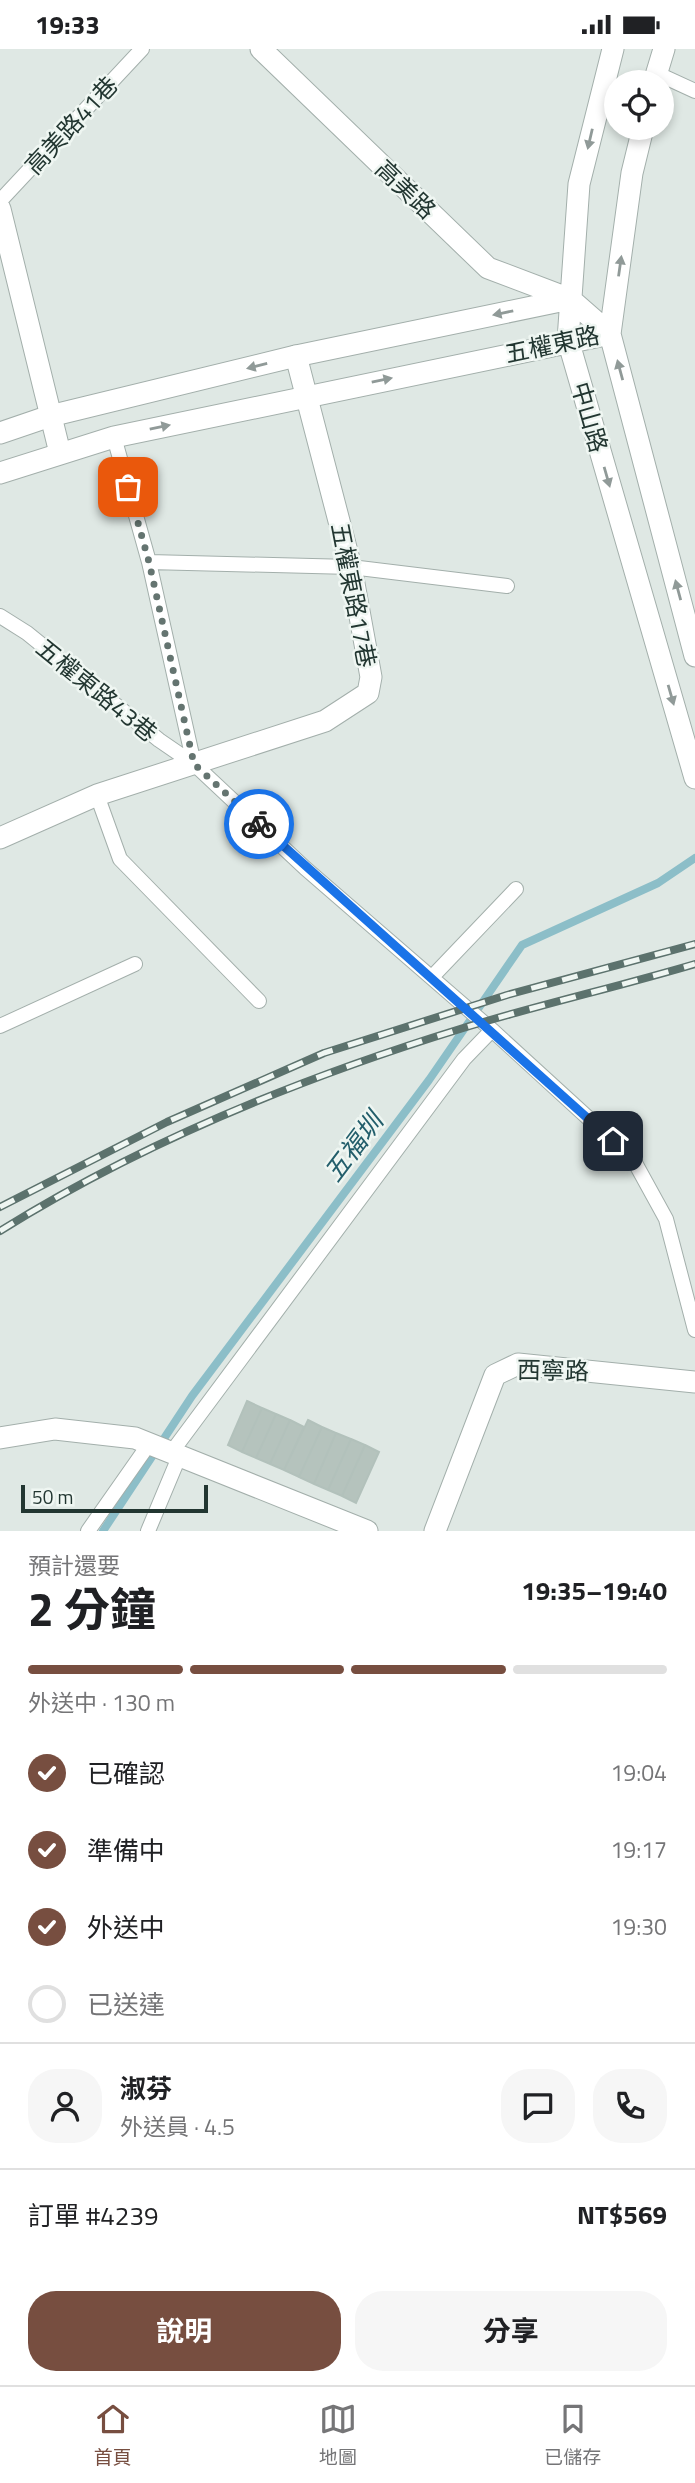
<!DOCTYPE html>
<html lang="zh-TW">
<head>
<meta charset="utf-8">
<style>
  :root { --surface:#fff; --page:#f6f6f6; --text:#202124; --muted:#757577; --line:#e0e0e0; --accent:#774e40 }
  body { margin:0; font-family:"Titillium Web","Noto Sans TC",sans-serif; background:var(--page); color:var(--text); height:100vh; display:flex; flex-direction:column; font-size:26px; white-space:nowrap }
  * { box-sizing:border-box; margin:0 }
  p { font-size:23px; color:var(--muted) }
  .icon { flex:none; width:38px; height:38px; fill:none; stroke:currentColor; stroke-width:2; stroke-linecap:round; stroke-linejoin:round }
  .map { position:relative; height:1482px; overflow:hidden }
  .drawer { display:flex; flex-direction:column; background:var(--surface); flex:1 }
  .drawer>* { flex:none }
  .controls { position:absolute; left:604px; top:21px; display:grid; gap:14px }
  .controls a { display:grid; place-items:center; width:70px; height:70px; border-radius:50%; background:var(--surface); box-shadow:0 4px 10px #0003; font-size:35px }
  .scale { position:absolute; left:21px; bottom:18px; width:187px; box-sizing:border-box; padding-left:7px; border:4px solid #223631; border-top:0; font-size:19px; line-height:24px; white-space:nowrap; color:#223631; -webkit-text-stroke:5px #eff6f2; paint-order:stroke }
  .pin { position:absolute; display:grid; place-items:center; width:60px; height:60px; color:#fff; margin:-30px; border-radius:14px; box-shadow:0 4px 10px #0006 }
  .courier { position:absolute; display:grid; place-items:center; width:70px; height:70px; margin:-35px; border:5px solid #1a73e8; border-radius:50%; background:#fff; color:#222; box-shadow:0 2px 9px #0007 }
  .overview em { font-style:normal; font-weight:700 }
  .overview div { display:flex; flex-direction:column-reverse }
  .overview { display:flex; align-items:center; justify-content:space-between; height:119px; padding:0 28px }
  h1 { font-size:46px; font-weight:700; line-height:52px }
  .bar { display:grid; grid-template-columns:repeat(4,1fr); gap:10px 7px; align-content:center; height:84px; padding:0 28px }
  .bar i { height:9px; border-radius:5px; background:var(--line) }
  .bar .current { background:var(--accent) }
  .bar p { grid-column:span 4 }
  .line { display:flex; align-items:center; gap:18px; padding:0 28px; border-top:2px solid var(--line) }
  .line div { flex:1 }
  .round { display:grid; place-items:center; flex:none; width:74px; height:74px; border-radius:28px; background:var(--page) }
  ol { padding:0 28px; list-style:none }
  li { display:flex; align-items:center; gap:21px; height:77px }
  li p { margin-inline-start:auto }
  li .icon { padding:7px; border-radius:50%; background:var(--accent); color:#fff; stroke-width:4 }
  li:last-child { color:var(--muted) }
  li i { width:38px; height:38px; border:4px solid var(--line); border-radius:50% }
  .action { display:flex; gap:14px; margin-top:auto; padding:14px 28px }
  .action a { flex:1; height:80px; border-radius:28px; background:var(--accent); color:#fff; font-size:28px; font-weight:700; line-height:80px; text-align:center }
  .action a+a { background:var(--page); color:var(--text) }
  .status { display:flex; justify-content:space-between; align-items:center; height:49px; padding:0 35px; background:var(--surface); direction:ltr }
  .status svg { height:19px; fill:currentColor }
  .tabs { display:flex; justify-content:space-around; align-items:center; height:98px; border-top:2px solid var(--line); background:var(--surface); font-size:19px; color:var(--muted) }
  .tabs a { display:grid; justify-items:center; gap:4px }
  .tabs .current { color:var(--accent) }
  .map>svg:first-child { display:block }
</style>
</head>
<body>
<div class="status"><b>19:33</b><svg viewBox="0 0 49 12"><path d="M0 12V9h3v3zM5 12V6h3v6zM10 12V3h3v9zM15 12V0h3v12zM26 1h20v11H26zM47 4h2v5h-2z"/></svg></div>
<div class="map">
<svg width="695" height="1482" viewBox="0 0 695 1482">
  <rect width="100%" height="100%" fill="#dfe8e4"/>
  <g fill="none" stroke-linecap="round" stroke-linejoin="round">
    <!-- stream -->
    <path stroke="#8cbec8" stroke-width="8" d="M103 1482 192 1347 429 1031 522 896 658 834 695 809"/>
  </g>
  <!-- building -->
  <path fill="#b5c3bd" stroke="#b2c1bb" stroke-width="2" d="M247 1352 262 1359 242 1403 228 1396Z
    M262 1359 276 1365 256 1409 242 1403Z
    M276 1365 290 1371 270 1415 256 1409Z
    M290 1371 304 1378 284 1421 270 1415Z
    M308 1371 322 1378 299 1428 284 1421Z
    M322 1378 336 1384 314 1435 299 1428Z
    M336 1384 351 1390 328 1441 314 1435Z
    M351 1390 365 1396 342 1447 328 1441Z
    M365 1396 379 1403 356 1454 342 1447Z"/>
  <g fill="none" stroke-linecap="round" stroke-linejoin="round">
    <!-- service casing -->
    <g stroke="#a3afab" stroke-width="16">
      <path id="service" d="M656 24 695 42
        M0 152 142 0
        M114 388 149 513 194 715
        M149 513 351 518 507 537
        M0 567 27 584 159 691 194 715 305 819 492 981 633 1110 666 1170 695 1281
        M97 746 120 810 259 952
        M432 928 516 840
        M0 977 135 915
        M171 1404 464 1010 492 981
        M88 1482 149 1395
        M148 1482 179 1408"/>
    </g>
    <!-- minor casing -->
    <g stroke="#a3afab" stroke-width="23">
      <path id="minor" d="M0 160 60 404
        M0 789 97 746 325 672 368 644 371 628 351 518 296 307
        M0 1389 55 1380 135 1389 367 1482
        M435 1482 495 1326 518 1315 695 1333"/>
    </g>
    <!-- tertiary casing -->
    <g stroke="#a3afab" stroke-width="23">
      <path id="tertiary" d="M261 0 488 219 570 250 610 285
        M613 0 579 135 568 291 695 729
        M654 33 664 0
        M643 79 632 124 610 285 695 607
        M0 384 50 367 296 307 570 250
        M0 424 114 388 610 285"/>
    </g>
    <!-- service -->
    <use href="#service" stroke="#fff" stroke-width="14"/>
    <!-- minor -->
    <use href="#minor" stroke="#fff" stroke-width="21"/>
    <!-- tertiary -->
    <use href="#tertiary" stroke="#fff" stroke-width="21"/>
    <!-- rail casing -->
    <g stroke="#5c726d" stroke-width="8">
      <path id="rail" d="M0 1158 167 1073 324 1004 507 946 695 895
        M0 1182C141 1094 301 1029 460 980 538 956 617 938 695 915"/>
    </g>
    <!-- rail -->
    <use href="#rail" stroke="#eff6f2" stroke-width="5" stroke-dasharray="16" stroke-linecap="butt"/>
  </g>
  <!-- one-way arrows -->
  <defs><path id="oneway-solid" d="M-6-.8H1V-3.2L6.5 0L1 3.2V.8H-6Z" transform="scale(1.75)"/></defs>
  <g fill="#909a98">
    <use href="#oneway-solid" transform="translate(590 90) rotate(103)"/>
    <use href="#oneway-solid" transform="translate(620 217) rotate(-82)"/>
    <use href="#oneway-solid" transform="translate(503 264) rotate(168)"/>
    <use href="#oneway-solid" transform="translate(257 317) rotate(166)"/>
    <use href="#oneway-solid" transform="translate(620 321) rotate(-105)"/>
    <use href="#oneway-solid" transform="translate(382 331) rotate(-12)"/>
    <use href="#oneway-solid" transform="translate(160 378) rotate(-12)"/>
    <use href="#oneway-solid" transform="translate(607 428) rotate(74)"/>
    <use href="#oneway-solid" transform="translate(678 541) rotate(-105)"/>
    <use href="#oneway-solid" transform="translate(671 646) rotate(74)"/>
  </g>
  <g fill="none" stroke-linecap="round" stroke-linejoin="round">
    <!-- done -->
    <path stroke="#647470" stroke-width="7" stroke-dasharray="0 12.6" d="M128 438 149 513 194 715 259 775"/>
    <!-- route -->
    <path stroke="#1a73e8" stroke-width="9" d="M259 775 613 1092"/>
  </g>
  <g text-anchor="middle" dominant-baseline="central" stroke-width="5" stroke-linejoin="round" paint-order="stroke">
    <!-- street labels -->
    <g font-size="24" fill="#223631" stroke="#eff6f2">
      <text transform="translate(71 76) rotate(-47)">高美路41巷</text>
      <text transform="translate(406 140) rotate(44)">高美路</text>
      <text transform="translate(552 295) rotate(-12)">五權東路</text>
      <text transform="translate(590 368) rotate(74)">中山路</text>
      <text transform="translate(354 546) rotate(79)">五權東路17巷</text>
      <text transform="translate(97 641) rotate(39)">五權東路43巷</text>
      <text transform="translate(553 1321) rotate(1)">西寧路</text>
    </g>
    <!-- water labels -->
    <g font-size="26" font-style="italic" fill="#235e6b" stroke="#eff6f2">
      <text transform="translate(353 1098) rotate(-53)">五福圳</text>
    </g>
  </g>
</svg>
<div class="controls">
<a><svg class="icon" aria-label="locate" viewBox="0 0 24 24"><circle cx="12" cy="12" r="6"/><path d="M12 2v4M12 18v4M2 12h4M18 12h4"/></svg></a>
</div>
<div class="scale">50 m</div>
<div class="pin" style="left:128px;top:438px;background:#ea580c"><svg class="icon" aria-label="bag" viewBox="0 0 24 24"><path d="M5 8h14l-1 12H6zM9 8a3 3 0 0 1 6 0"/></svg></div>
<div class="pin" style="left:613px;top:1092px;background:#1f2937"><svg class="icon" aria-label="home" viewBox="0 0 24 24"><path d="M3 11l9-7 9 7M6 9v11h12V9"/></svg></div>
<div class="courier" style="left:259px;top:775px"><svg class="icon" aria-label="bike" viewBox="0 0 24 24"><circle cx="6" cy="16" r="4"/><circle cx="18" cy="16" r="4"/><path d="M6 16l4-8h5l3 8M10 8l3 8H6M13 5h3"/></svg></div>
</div>
<section class="drawer">
<div class="overview"><div><h1>2 分鐘</h1><p>預計還要</p></div><em>19:35–19:40</em></div>
<div class="bar"><i class="current"></i><i class="current"></i><i class="current"></i><i></i><p>外送中 · 130 m</p></div>
<ol>
<li><svg class="icon" aria-label="check" viewBox="0 0 24 24"><path d="M5 12l5 5 9-10"/></svg>已確認<p>19:04</p></li>
<li><svg class="icon" aria-label="check" viewBox="0 0 24 24"><path d="M5 12l5 5 9-10"/></svg>準備中<p>19:17</p></li>
<li><svg class="icon" aria-label="check" viewBox="0 0 24 24"><path d="M5 12l5 5 9-10"/></svg>外送中<p>19:30</p></li>
<li><i></i>已送達</li>
</ol>
<div class="line" style="height:126px"><a class="round"><svg class="icon" aria-label="person" viewBox="0 0 24 24"><circle cx="12" cy="8" r="4"/><path d="M4 21q1-7 8-7t8 7"/></svg></a><div><b>淑芬</b><p>外送員 · 4.5</p></div><a class="round"><svg class="icon" aria-label="chat" viewBox="0 0 24 24"><path d="M4 5h16v11H9l-5 4z"/></svg></a><a class="round"><svg class="icon" aria-label="phone" viewBox="0 0 24 24"><path d="M5 4h4l2 5-3 2q2 4 5 5l2-3 5 2v4C11 20 4 13 5 4z"/></svg></a></div>
<div class="line" style="height:91px"><div>訂單 #4239</div><b>NT$569</b></div>
<div class="action"><a>說明</a><a>分享</a></div>
</section>
<nav class="tabs">
<a class="current"><svg class="icon" aria-label="home" viewBox="0 0 24 24"><path d="M3 11l9-7 9 7M6 9v11h12V9"/></svg>首頁</a>
<a><svg class="icon" aria-label="map" viewBox="0 0 24 24"><path d="M3 6l6-2 6 2 6-2v14l-6 2-6-2-6 2zM9 4v14M15 6v14"/></svg>地圖</a>
<a><svg class="icon" aria-label="saved" viewBox="0 0 24 24"><path d="M7 4h10v16l-5-4-5 4z"/></svg>已儲存</a>
</nav>
</body>
</html>
